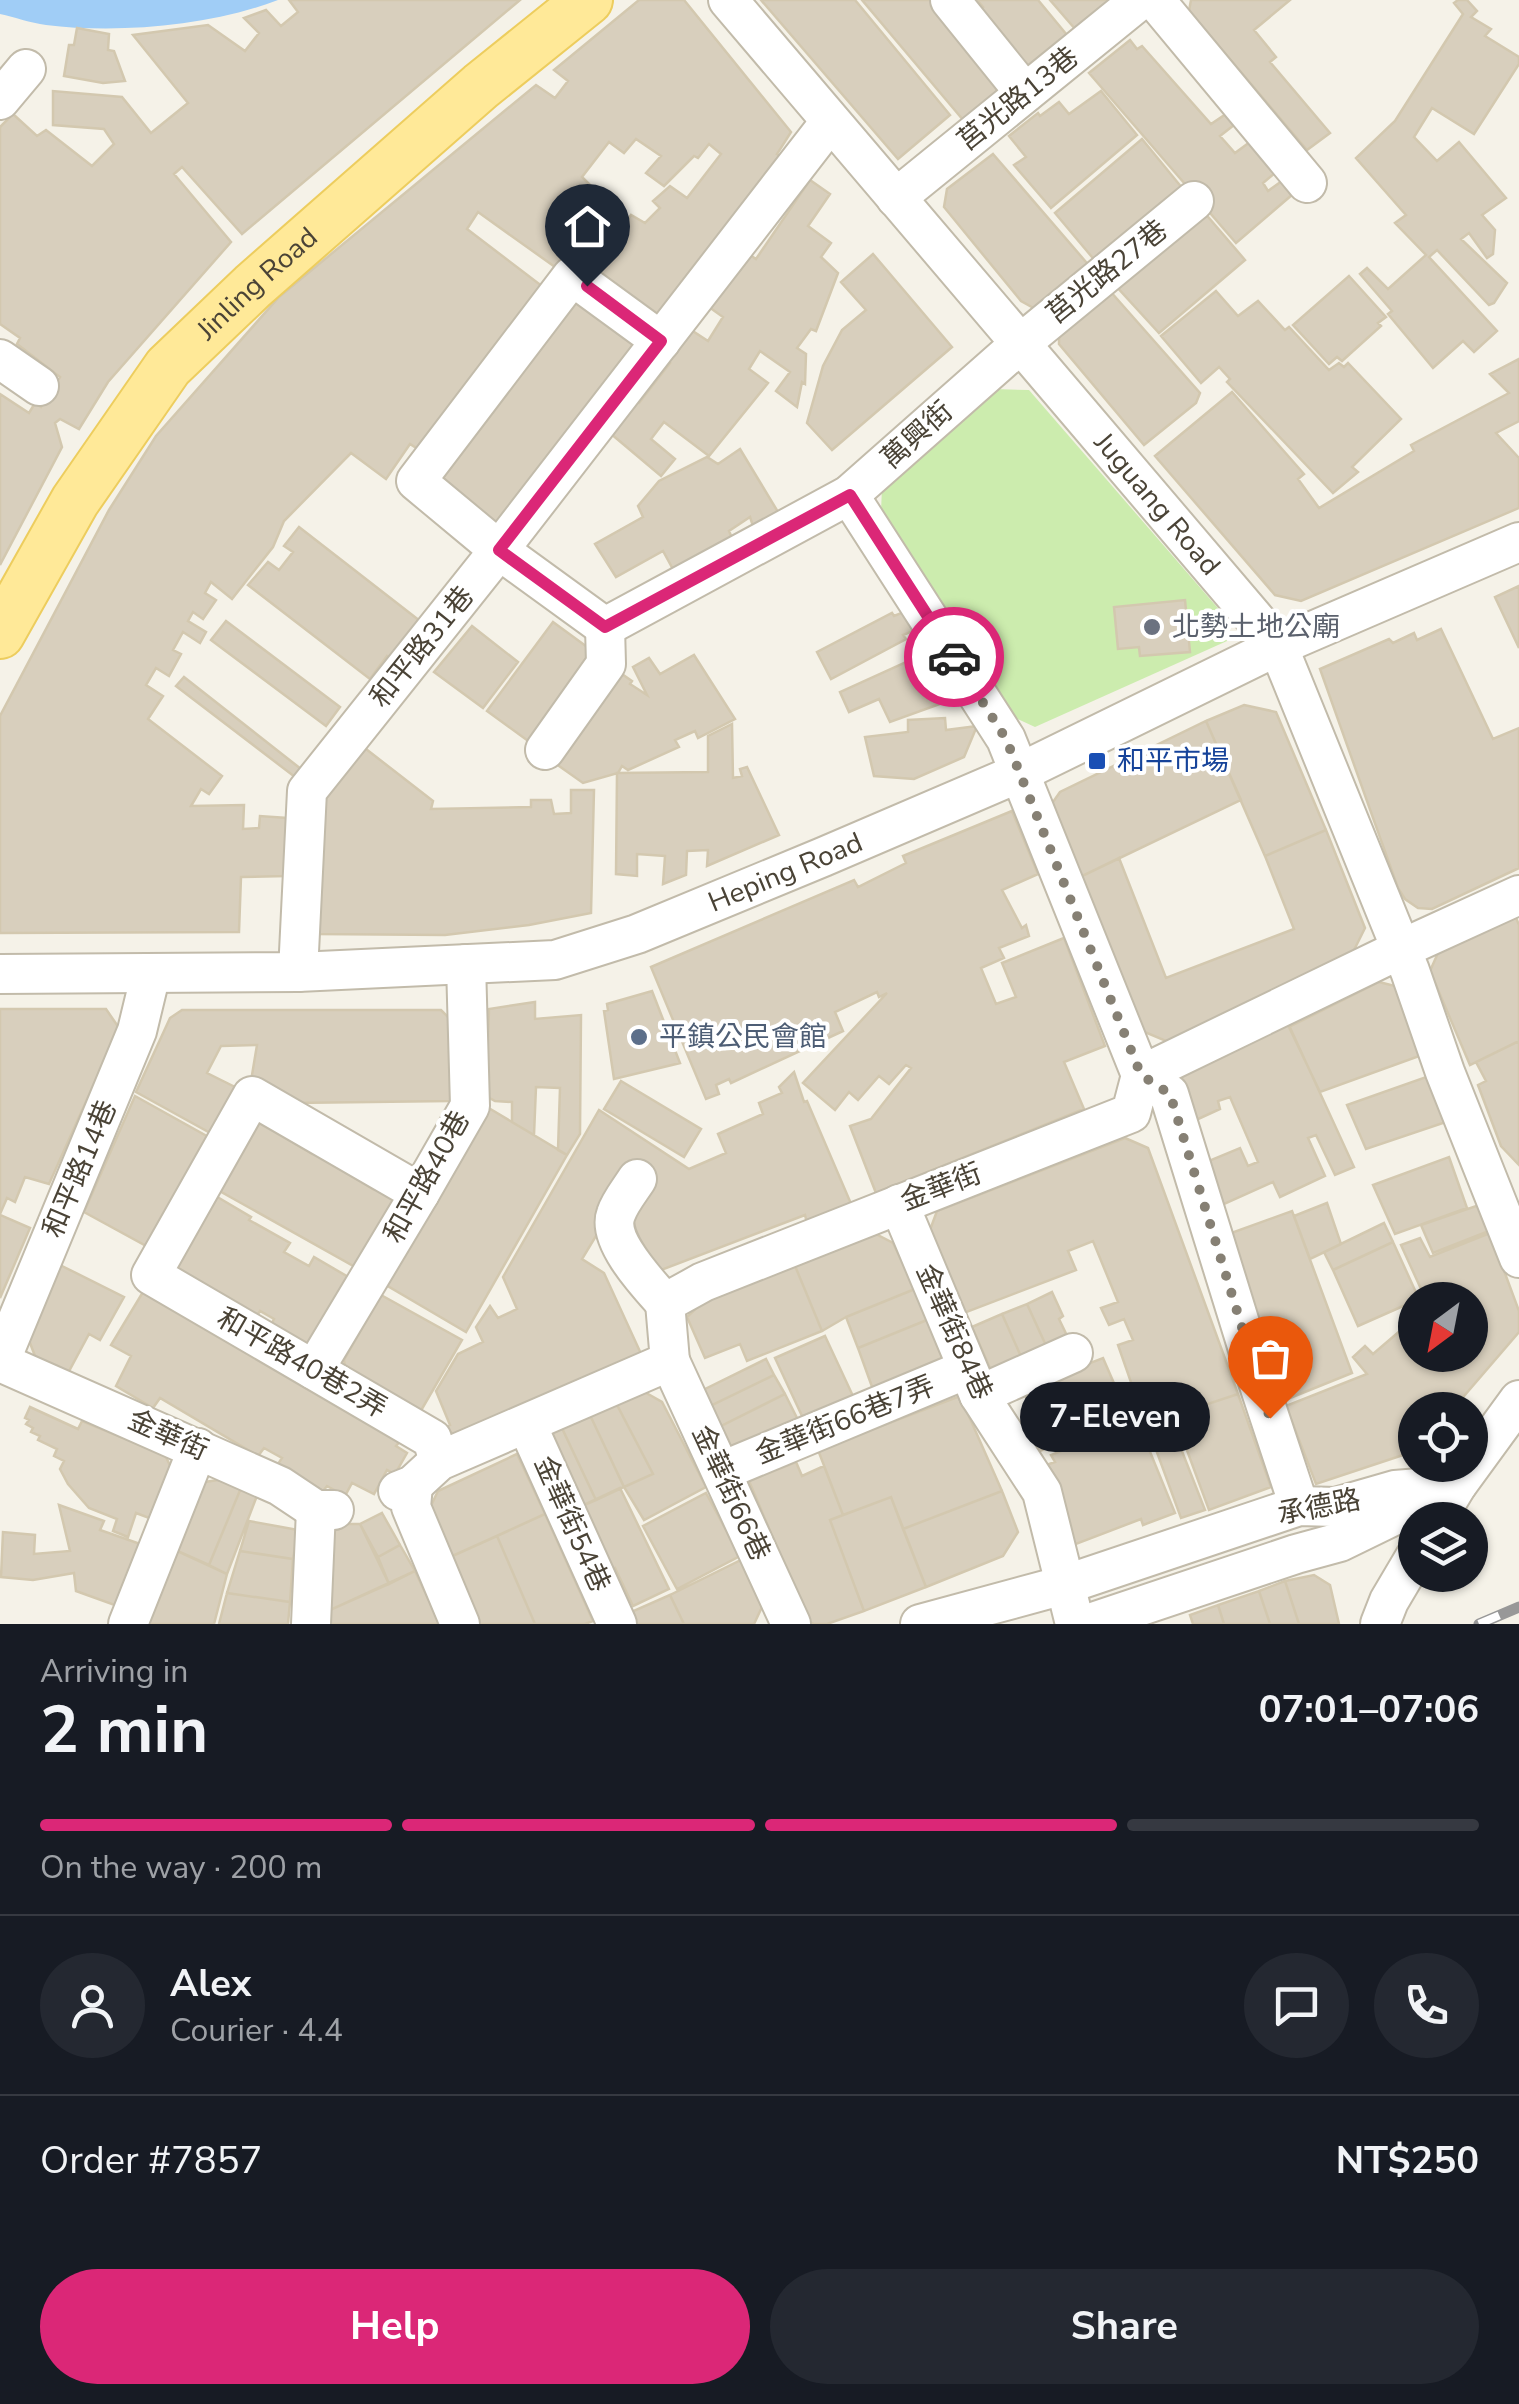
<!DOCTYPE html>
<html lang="en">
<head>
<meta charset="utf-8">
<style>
  :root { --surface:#171b24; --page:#242831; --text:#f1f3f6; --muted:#9ea1a6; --line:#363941; --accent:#db2777 }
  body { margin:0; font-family:"Nunito Sans","Noto Sans TC",sans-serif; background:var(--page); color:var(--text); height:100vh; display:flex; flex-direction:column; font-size:38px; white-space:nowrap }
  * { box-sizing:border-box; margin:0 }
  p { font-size:32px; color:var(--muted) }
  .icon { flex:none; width:55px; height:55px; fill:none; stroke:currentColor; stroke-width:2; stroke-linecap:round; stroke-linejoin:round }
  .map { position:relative; height:1624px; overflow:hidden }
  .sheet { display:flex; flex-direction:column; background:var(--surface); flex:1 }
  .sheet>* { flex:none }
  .needle { width:65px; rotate:212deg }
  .buttons { position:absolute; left:1398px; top:1282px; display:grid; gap:20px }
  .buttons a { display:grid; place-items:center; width:90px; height:90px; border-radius:50%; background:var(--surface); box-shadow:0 2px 8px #0004; font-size:50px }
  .pin { position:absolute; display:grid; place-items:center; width:85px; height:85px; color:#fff; margin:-102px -42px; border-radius:50% 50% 50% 0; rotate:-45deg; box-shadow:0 0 10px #0007 }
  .pin .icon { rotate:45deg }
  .courier { position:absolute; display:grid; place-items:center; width:100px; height:100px; margin:-50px; border:8px solid #db2777; border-radius:50%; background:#fff; color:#222; box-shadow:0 2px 12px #0007 }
  .bubble { position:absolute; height:70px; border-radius:35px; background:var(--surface); box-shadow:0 2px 8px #0004; font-size:32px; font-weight:700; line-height:70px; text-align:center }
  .headline em { font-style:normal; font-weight:700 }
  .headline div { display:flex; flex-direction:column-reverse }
  .headline { display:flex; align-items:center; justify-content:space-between; height:170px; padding:0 40px }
  h1 { font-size:65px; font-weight:700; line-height:75px }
  .bar { display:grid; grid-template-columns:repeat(4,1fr); gap:15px 10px; align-content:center; height:120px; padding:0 40px }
  .bar i { height:12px; border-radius:8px; background:var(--line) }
  .bar .selected { background:var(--accent) }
  .bar p { grid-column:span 4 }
  .line { display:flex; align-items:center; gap:25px; padding:0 40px; border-top:2px solid var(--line) }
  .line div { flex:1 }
  .round { display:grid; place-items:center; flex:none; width:105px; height:105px; border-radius:52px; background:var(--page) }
  .cta { display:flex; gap:20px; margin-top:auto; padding:20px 40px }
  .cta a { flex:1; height:115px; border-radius:60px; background:var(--accent); color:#fff; font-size:40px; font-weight:700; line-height:115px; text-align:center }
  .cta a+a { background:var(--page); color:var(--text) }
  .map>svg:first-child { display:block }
</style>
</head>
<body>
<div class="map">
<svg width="1519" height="1624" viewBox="0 0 1519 1624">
  <rect width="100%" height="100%" fill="#f5f2e8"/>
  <!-- green -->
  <path fill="#ccecae" d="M994 389 1029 390 1223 614 1227 641 1035 727 1007 714 881 512 882 487Z"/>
  <!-- water -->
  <path fill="#a0cdf6" d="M0 0H278C211 26 117 34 46 25 30 23 15 17 0 14Z"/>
  <!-- building -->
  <path fill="#d8cfbd" stroke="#d3c8af" stroke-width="2.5" d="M289 0H520L242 234 182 167 174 174 231 242 108 382 79 429 60 419 55 423 62 447 0 565V394L29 413 35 403 41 407 60 377 17 344 20 338 0 324V127L13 114 37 136 46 130 92 166 114 144 104 129 53 125V91L122 97 151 133 188 103 133 35 208 25 245 51 259 33 244 18 266 10 281 26 298 12Z
    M639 0H684L791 132 777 154 785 159 656 324 589 273 631 215 645 223 660 208 653 201 670 186 687 198 721 154 709 144 698 158 694 156 664 186 646 173 661 156 636 139 624 153 609 142 582 177 595 190 571 226 587 238 562 272 478 212 467 229 547 290 421 451 410 444 386 479 351 453 284 521 273 547 232 599 211 582 205 593 216 600 203 619 193 612 188 621 206 632 200 643 183 632 173 650 181 654 169 676 156 668 146 685 163 696 148 719 222 776 209 794 201 789 191 806 244 805 243 829 259 828 260 816 287 818 286 876 241 877 239 932 0 933V716L109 510 156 436 279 297 536 85 555 98 568 81 554 70Z
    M761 0H855L950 115 898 159Z
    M862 0H933L1004 87 964 121Z
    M977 0H1038L1067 35 1026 68 977 12 983 7Z
    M1050 0H1108L1107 3 1076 30Z
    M1191 0H1290L1254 30 1276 57 1270 62 1330 133 1307 150 1189 11Z
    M1458 0H1467L1477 11 1471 17 1491 29 1485 36 1519 57V64L1474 134 1432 108 1414 137 1437 161 1459 142 1506 198 1482 215 1495 230 1493 254 1487 258 1469 233 1461 239 1507 283 1494 303 1489 305 1437 250 1429 257 1497 331 1474 352 1463 341 1433 368 1388 314 1392 311 1360 274 1367 268 1388 289 1426 255 1395 223 1406 215 1356 158 1395 121 1463 14 1454 3Z
    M77 28 109 34 108 50 114 51 125 81 103 83 64 76 69 45H74Z
    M1130 40 1137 49 1142 46 1211 124 1226 114 1234 125 1220 136 1235 153 1250 142 1276 172 1263 183 1268 191 1282 181 1293 194 1236 243 1089 73Z
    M1101 91 1137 135 1051 208 1014 165 1026 157 1009 136 1038 113 1040 116 1059 102 1069 114Z
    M1142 139 1183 189 1097 263 1055 213Z
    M993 154 1092 269 1039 311 1021 301 944 207 947 189Z
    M810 180 830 194 808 226 831 243 821 257 838 273 816 331 811 329 797 348 806 354 805 384 802 382 797 407 776 391 790 372 760 351 749 369 768 383 709 456 664 422 651 439 675 459 661 476 610 433 635 401 639 403 670 363 665 360 691 330 708 341 723 317 709 307 750 255 756 259Z
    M1203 211 1245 260 1159 333 1116 286Z
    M873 254 952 347 832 450 807 423 823 366 842 330 866 310 841 282Z
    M1349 276 1386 317 1378 323 1381 326 1342 361 1337 357 1329 364 1293 325Z
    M1110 291 1200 393 1196 403 1144 445 1059 344V333Z
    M1216 291 1238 316 1258 301 1285 330 1289 327 1329 370 1339 363 1344 367 1348 363 1401 419 1352 467 1358 472 1333 493 1227 382 1230 379 1219 367 1201 383 1161 336Z
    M577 299 638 344 497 529 434 479Z
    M1519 359V421L1496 433 1519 458V508L1301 601 1275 595 1155 456 1232 392 1304 474 1298 479 1319 508 1414 451 1411 445 1509 393 1490 374Z
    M740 449 778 512 753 526 750 517 729 531 732 538 674 571 663 551 616 577 595 544 643 517 638 506 659 481 707 457 718 464Z
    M299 527 420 621 391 659 387 656 370 679 248 585 268 562 279 570 293 552 284 546Z
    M1519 586V648L1495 597Z
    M1185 600 1190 652 1140 656 1139 647 1118 649 1114 607Z
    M904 612 915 630 903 635 906 639 831 679 817 652 892 613 894 616Z
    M226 621 340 707 326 726 211 640Z
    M553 622 594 652 531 743 487 711Z
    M472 626 518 662 483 708 434 672Z
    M1441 629 1493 739 1519 728V868L1432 909 1418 908 1405 899 1398 888 1320 669 1389 639 1393 643 1414 633 1417 640Z
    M928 652 938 668 934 671 948 701 890 722 879 699 849 712 840 692Z
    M694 655 735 719 698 738 695 731 675 740 679 747 628 770 622 766 618 773 583 783 552 761 619 672 632 681 630 684 647 695 633 667 649 658 660 674Z
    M184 677 301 769 295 777 176 686Z
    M1244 705 1276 712 1326 830 1265 856 1206 721Z
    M945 718 946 730 977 726 964 757 914 779 874 776 865 737 908 732V720Z
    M1206 721 1241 800 1078 878 1046 812 1060 792Z
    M732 724 733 778 742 776 740 769 747 767 779 835 707 866 708 850 687 851 686 875 663 884 665 856 637 854V876L616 874 617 773 708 772V736Z
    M366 749 433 801 431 809 531 807V800H551L554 814 571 813V790H594L591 913 529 925 445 935 316 934V802Z
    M1012 811 1038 874 1002 890 1022 928 1026 925 1029 936 999 948 1004 958 981 968 996 1004 1016 997 1002 963 1064 938 1105 1046 1064 1062 1084 1109 876 1193 850 1126 871 1119 911 1068 906 1065 889 1084 879 1076 858 1100 849 1092 835 1110 803 1083 887 993 879 997 877 992 835 1012 843 1031 731 1083 729 1079 716 1085 719 1094 706 1099 651 967 854 880 858 887 906 863 903 856Z
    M1326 830 1365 928 1347 964 1173 1044 1140 1030 1078 878 1119 858 1166 978 1294 929 1265 856Z
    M1515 915 1519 925V1041L1470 1065 1430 971 1442 944Z
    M1379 982 1395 986 1422 1055 1320 1092 1289 1027Z
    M652 991 680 1063 614 1079 604 1011 608 1010 607 1004Z
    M535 1002V1019L581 1015 580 1134 567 1155 558 1150 560 1088 536 1087 534 1135 512 1122V1102L495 1101 486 1096 489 1009Z
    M0 1009H106L119 1028 49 1184 25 1177 15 1202 7 1198 0 1214Z
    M182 1010H441L452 1021 455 1085 450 1101 291 1103 251 1081 257 1045 221 1046 207 1073 237 1088 214 1135 136 1092 170 1018Z
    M1287 1021 1354 1167 1335 1175 1316 1135 1308 1138 1325 1176 1280 1197 1273 1182 1222 1205 1199 1165 1240 1148 1248 1166 1258 1162 1230 1097 1218 1101 1220 1109 1185 1125 1169 1094 1184 1070Z
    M1519 1041V1165L1501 1146 1478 1085 1486 1081 1476 1062Z
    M794 1072 804 1102 807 1101 852 1206 807 1223 805 1215 648 1275 626 1214 634 1173 582 1259 604 1273 643 1358 456 1436 444 1427 450 1425 436 1391 458 1354 483 1342 476 1327 490 1306 498 1318 517 1309 503 1277 599 1110 689 1169 726 1153 718 1134 763 1114 759 1103 782 1093 779 1087Z
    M1429 1076 1446 1122 1366 1149 1347 1105Z
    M621 1081 701 1129 684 1157 604 1109Z
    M135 1096 212 1139 150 1248 84 1212Z
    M487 1107 567 1155 466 1332 386 1285Z
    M254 1119 312 1154 317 1148 338 1160 335 1166 373 1189 378 1182 400 1195 357 1268 216 1189Z
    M1125 1138 1148 1148 1238 1394 1160 1420 1153 1402 1133 1410 1124 1387 1132 1385 1118 1345 1133 1340 1124 1319 1109 1325 1101 1308 1118 1302 1093 1241 1068 1251 1076 1270 964 1313 930 1230 937 1211Z
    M1449 1157 1467 1208 1395 1234 1373 1185Z
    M214 1195 251 1217 249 1220 290 1243 284 1252 309 1266 314 1257 350 1278 311 1347 269 1329 274 1319 260 1311 254 1320 173 1275 175 1266Z
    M1327 1203 1341 1244 1310 1259 1294 1216Z
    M1479 1205 1489 1231 1433 1253 1421 1225Z
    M1292 1211 1352 1373 1285 1400 1223 1236Z
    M0 1215 30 1228 0 1298Z
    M1384 1223 1393 1242 1333 1270 1324 1252Z
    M872 1232 893 1243 915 1289 846 1317 822 1331 793 1261Z
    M1490 1233 1519 1311V1332L1452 1410H1415V1451L1316 1484 1286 1406 1367 1374 1353 1357 1365 1346 1373 1354 1415 1318V1355H1470V1300H1426L1401 1245 1420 1238 1430 1257Z
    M1393 1242 1419 1299 1358 1326 1333 1270Z
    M793 1261 822 1331 747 1361 740 1344 705 1358 687 1317 708 1297Z
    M58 1264 124 1297 100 1340 89 1334 68 1373 35 1356 27 1335Z
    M915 1289 927 1320 858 1348 846 1317Z
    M143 1292 401 1440 396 1446 407 1453 395 1474 387 1470 374 1494 352 1483 345 1496 327 1486 323 1491 278 1464 282 1458 264 1448 258 1456 160 1398 153 1408 116 1386 131 1356 111 1345Z
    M1052 1292 1063 1316 1059 1319 1070 1342 1049 1352 1027 1304Z
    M381 1295 462 1340 419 1414 346 1374 344 1360Z
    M1027 1304 1049 1352 1023 1361 1002 1314Z
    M1002 1314 1023 1361 993 1375 972 1327Z
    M927 1320 946 1367 875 1395 858 1348Z
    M825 1336 853 1396 803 1418 775 1358Z
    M1103 1358 1126 1411 1027 1457 1012 1427 1034 1418 1023 1389Z
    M766 1359 774 1375 710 1406 703 1390Z
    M774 1375 785 1394 719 1427 710 1406Z
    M641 1390 662 1402 706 1487 644 1520 624 1487 653 1474 616 1403Z
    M785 1394 804 1432 739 1465 719 1427Z
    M1238 1394 1271 1487 1209 1510 1174 1415Z
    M960 1396 1002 1491 903 1529 891 1497 843 1515 818 1450Z
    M616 1403 653 1474 624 1487 589 1413Z
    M30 1407 78 1429 82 1421 165 1455 176 1478 157 1521 136 1513 128 1537 113 1531 117 1519 89 1508 68 1484 60 1469 64 1461 54 1456 57 1449 38 1440 40 1436 31 1432 33 1428 26 1424 29 1420 25 1418Z
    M589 1413 624 1487 596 1500 561 1426Z
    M1174 1415 1182 1435 1176 1436 1205 1510 1181 1518 1147 1425Z
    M1137 1420 1175 1513 1143 1525 1141 1519 1076 1544 1051 1532 1032 1470 1055 1462 1051 1455Z
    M561 1426 596 1500 575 1509 540 1436Z
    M517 1454 545 1514 448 1558 427 1514 438 1491Z
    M796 1462 802 1476 824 1466 843 1515 830 1520 864 1611 827 1624H814L808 1621 749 1481Z
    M218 1480 241 1488 209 1565 173 1549 205 1482Z
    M241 1488 258 1493 227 1574 209 1565Z
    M620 1488 669 1589 633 1606 615 1568 605 1573 575 1509Z
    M1002 1491 1018 1532 1003 1556 926 1587 903 1529Z
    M706 1493 740 1556 677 1589 643 1526Z
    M891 1497 926 1587 864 1611 830 1520Z
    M59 1505 104 1521 100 1530 146 1546 120 1607 76 1591 74 1573 33 1580 1 1577 3 1532 35 1535 34 1554 70 1551Z
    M382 1513 400 1545 378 1557 360 1524Z
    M545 1514 593 1621 585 1624H535L497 1536Z
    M249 1521 298 1530 293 1559 240 1551Z
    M334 1524H360L389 1584 330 1610Z
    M497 1536 535 1624H476L448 1558Z
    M400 1545 415 1571 389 1584 378 1557Z
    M173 1549 227 1574 214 1624H137Z
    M240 1551 293 1559 290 1602 227 1593Z
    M741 1560 762 1607 754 1624H684L670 1595Z
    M415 1571 440 1624H329L330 1610Z
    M1314 1575 1330 1585 1339 1624H1299L1285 1581Z
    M1285 1581 1299 1624H1270L1259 1591Z
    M1259 1591 1270 1624H1224L1218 1605Z
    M227 1593 290 1602 288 1624H219Z
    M670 1595 684 1624H626L622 1616Z
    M1218 1605 1224 1624H1193L1190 1615Z"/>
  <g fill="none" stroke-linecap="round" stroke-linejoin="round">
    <!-- minor casing -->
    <g stroke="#c2bbaa" stroke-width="42">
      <g id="minor">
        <path id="s1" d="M728 0 1278 646 1410 971 1445 1072 1519 1258"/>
        <path d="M950 0 1025 93"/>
        <path d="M1155 0 1307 183"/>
        <path d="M0 100 26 69"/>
        <path d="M896 198 1140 0"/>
        <path d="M661 341 572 276 416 481 499 550 605 627 849 495 1020 344 1194 201"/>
        <path d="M0 359 39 386"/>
        <path d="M849 495 1006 739 1141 1075"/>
        <path d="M545 750 606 664 605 627"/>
        <path d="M298 972 307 791 499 550 830 122"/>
        <path id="s2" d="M0 974 298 972 555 960 637 934 823 857 1019 773 1278 646 1519 542"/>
        <path d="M1141 1075 1169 1094 1260 1388 1299 1506"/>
        <path d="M637 1179C630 1190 620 1202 616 1214 606 1240 649 1285 665 1303"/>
        <path d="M420 1193 252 1096 151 1275 432 1439 439 1461"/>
        <path d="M899 1204 979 1395 1042 1492 1075 1624"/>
        <path d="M670 1361 791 1624"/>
        <path d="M0 1362 137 1031 151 973"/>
        <path d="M0 1362 280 1486 316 1510H334"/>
        <path d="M314 1370 420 1193 470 1106 466 964"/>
        <path d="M979 1395 1073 1353"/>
        <path d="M527 1425 617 1624"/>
        <path d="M722 1471 967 1369"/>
        <path d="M413 1485 411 1507 460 1624"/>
        <path d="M398 1491 413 1485 439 1461 670 1361 665 1303 703 1282 1131 1113 1141 1075 1401 949 1519 895"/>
        <path d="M1445 1505 1457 1485 1519 1400"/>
        <path d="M128 1624 198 1448"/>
        <path d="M311 1624 316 1510"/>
        <path d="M920 1624 1064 1585 1299 1506 1336 1507 1395 1490 1457 1485"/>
        <path d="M1087 1624 1296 1554 1340 1542 1432 1497"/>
        <path d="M1380 1624 1389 1601 1415 1557"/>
      </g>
    </g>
    <!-- major casing -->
    <g stroke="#edcd5e" stroke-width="52">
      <g id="major">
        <path id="s3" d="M0 634 75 501 168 367 253 286 481 86 588 0"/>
      </g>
    </g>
    <!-- minor -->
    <use href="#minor" stroke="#fff" stroke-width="38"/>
    <!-- major -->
    <use href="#major" stroke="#ffe998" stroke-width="48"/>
    <!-- rail casing -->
    <g stroke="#989898" stroke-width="11">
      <path id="rail" d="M1479 1624 1519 1607"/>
    </g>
    <!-- rail -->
    <use href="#rail" stroke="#fff" stroke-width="8" stroke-dasharray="22" stroke-linecap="butt"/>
  </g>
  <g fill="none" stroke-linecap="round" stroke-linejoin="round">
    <!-- done -->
    <path stroke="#868074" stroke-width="10" stroke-dasharray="0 18" d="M954 657 1006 739 1141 1075 1170 1094 1270 1418"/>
    <!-- route -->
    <path stroke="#db2777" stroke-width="12" d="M587 286 661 341 499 550 605 627 850 495 954 657"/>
  </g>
  <!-- markers -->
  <circle fill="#6b7280" stroke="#fff" stroke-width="4" cx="1152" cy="627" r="10"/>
  <rect fill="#1a4fb4" stroke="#fff" stroke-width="4" x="1087" y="751" width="20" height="20" rx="5"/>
  <circle fill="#5c6f8a" stroke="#fff" stroke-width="4" cx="639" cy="1037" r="10"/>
  <g text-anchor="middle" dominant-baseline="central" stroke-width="8" stroke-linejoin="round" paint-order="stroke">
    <!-- street labels -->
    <g font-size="28" fill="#4a4336" stroke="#fff">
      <text transform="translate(1018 99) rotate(-39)">莒光路13巷</text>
      <text transform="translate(1107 272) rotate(-39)">莒光路27巷</text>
      <text stroke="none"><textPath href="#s3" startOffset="438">Jinling Road</textPath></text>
      <text transform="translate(917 435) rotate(-42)">萬興街</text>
      <text stroke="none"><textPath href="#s1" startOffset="662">Juguang Road</textPath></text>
      <text transform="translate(422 647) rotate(-51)">和平路31巷</text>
      <text stroke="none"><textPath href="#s2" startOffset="802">Heping Road</textPath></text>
      <text transform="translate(80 1169) rotate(-67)">和平路14巷</text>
      <text transform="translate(427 1177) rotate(-61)">和平路40巷</text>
      <text transform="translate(941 1187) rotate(-21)">金華街</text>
      <text transform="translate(954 1332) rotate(66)">金華街84巷</text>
      <text transform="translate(302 1363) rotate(30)">和平路40巷2弄</text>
      <text transform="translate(845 1420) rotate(-22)">金華街66巷7弄</text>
      <text transform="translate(168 1435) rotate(24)">金華街</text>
      <text transform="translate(731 1493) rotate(65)">金華街66巷</text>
      <text transform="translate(1319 1507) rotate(-11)">承德路</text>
      <text transform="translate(572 1524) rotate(66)">金華街54巷</text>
    </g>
    <!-- worship labels -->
    <g font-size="28" fill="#5b616d" stroke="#fff" text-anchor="start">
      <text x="1172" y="627">北勢土地公廟</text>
    </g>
    <!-- transit labels -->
    <g font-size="28" fill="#164399" stroke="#fff" text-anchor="start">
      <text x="1117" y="761">和平市場</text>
    </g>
    <!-- service labels -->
    <g font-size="28" fill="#4e5e75" stroke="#fff" text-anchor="start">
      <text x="659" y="1037">平鎮公民會館</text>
    </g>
  </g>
</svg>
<div class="buttons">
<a><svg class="needle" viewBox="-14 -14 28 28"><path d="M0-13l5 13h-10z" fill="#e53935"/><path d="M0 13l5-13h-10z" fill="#9ea1a6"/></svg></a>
<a><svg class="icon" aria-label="locate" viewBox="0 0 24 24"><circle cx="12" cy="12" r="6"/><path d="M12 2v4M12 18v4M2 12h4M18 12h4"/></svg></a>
<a><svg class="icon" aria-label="layers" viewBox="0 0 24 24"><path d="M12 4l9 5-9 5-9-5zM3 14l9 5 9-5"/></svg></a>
</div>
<div class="pin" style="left:1270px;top:1418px;background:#ea580c"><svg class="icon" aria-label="bag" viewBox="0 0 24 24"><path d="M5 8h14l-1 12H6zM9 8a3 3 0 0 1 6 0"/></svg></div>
<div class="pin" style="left:587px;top:286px;background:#1f2937"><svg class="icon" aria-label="home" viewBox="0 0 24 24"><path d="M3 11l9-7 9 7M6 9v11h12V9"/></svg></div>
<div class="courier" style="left:954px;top:657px"><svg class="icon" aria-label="car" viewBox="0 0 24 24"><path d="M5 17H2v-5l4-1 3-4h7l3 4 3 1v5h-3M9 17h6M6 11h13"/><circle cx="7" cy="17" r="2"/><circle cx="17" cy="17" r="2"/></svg></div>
<div class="bubble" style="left:1020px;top:1382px;width:190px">7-Eleven</div>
</div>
<section class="sheet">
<div class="headline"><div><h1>2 min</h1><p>Arriving in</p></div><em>07:01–07:06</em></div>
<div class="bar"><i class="selected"></i><i class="selected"></i><i class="selected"></i><i></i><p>On the way · 200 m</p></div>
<div class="line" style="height:180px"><a class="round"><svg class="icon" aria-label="person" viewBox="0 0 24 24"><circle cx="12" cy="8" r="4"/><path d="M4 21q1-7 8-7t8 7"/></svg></a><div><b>Alex</b><p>Courier · 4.4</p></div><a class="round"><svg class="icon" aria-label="chat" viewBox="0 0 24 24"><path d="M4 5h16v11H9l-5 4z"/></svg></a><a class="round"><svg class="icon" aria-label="phone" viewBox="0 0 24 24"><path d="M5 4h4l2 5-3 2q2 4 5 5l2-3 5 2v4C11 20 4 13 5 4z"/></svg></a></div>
<div class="line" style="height:130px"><div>Order #7857</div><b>NT$250</b></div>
<div class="cta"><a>Help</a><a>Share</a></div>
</section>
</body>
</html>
